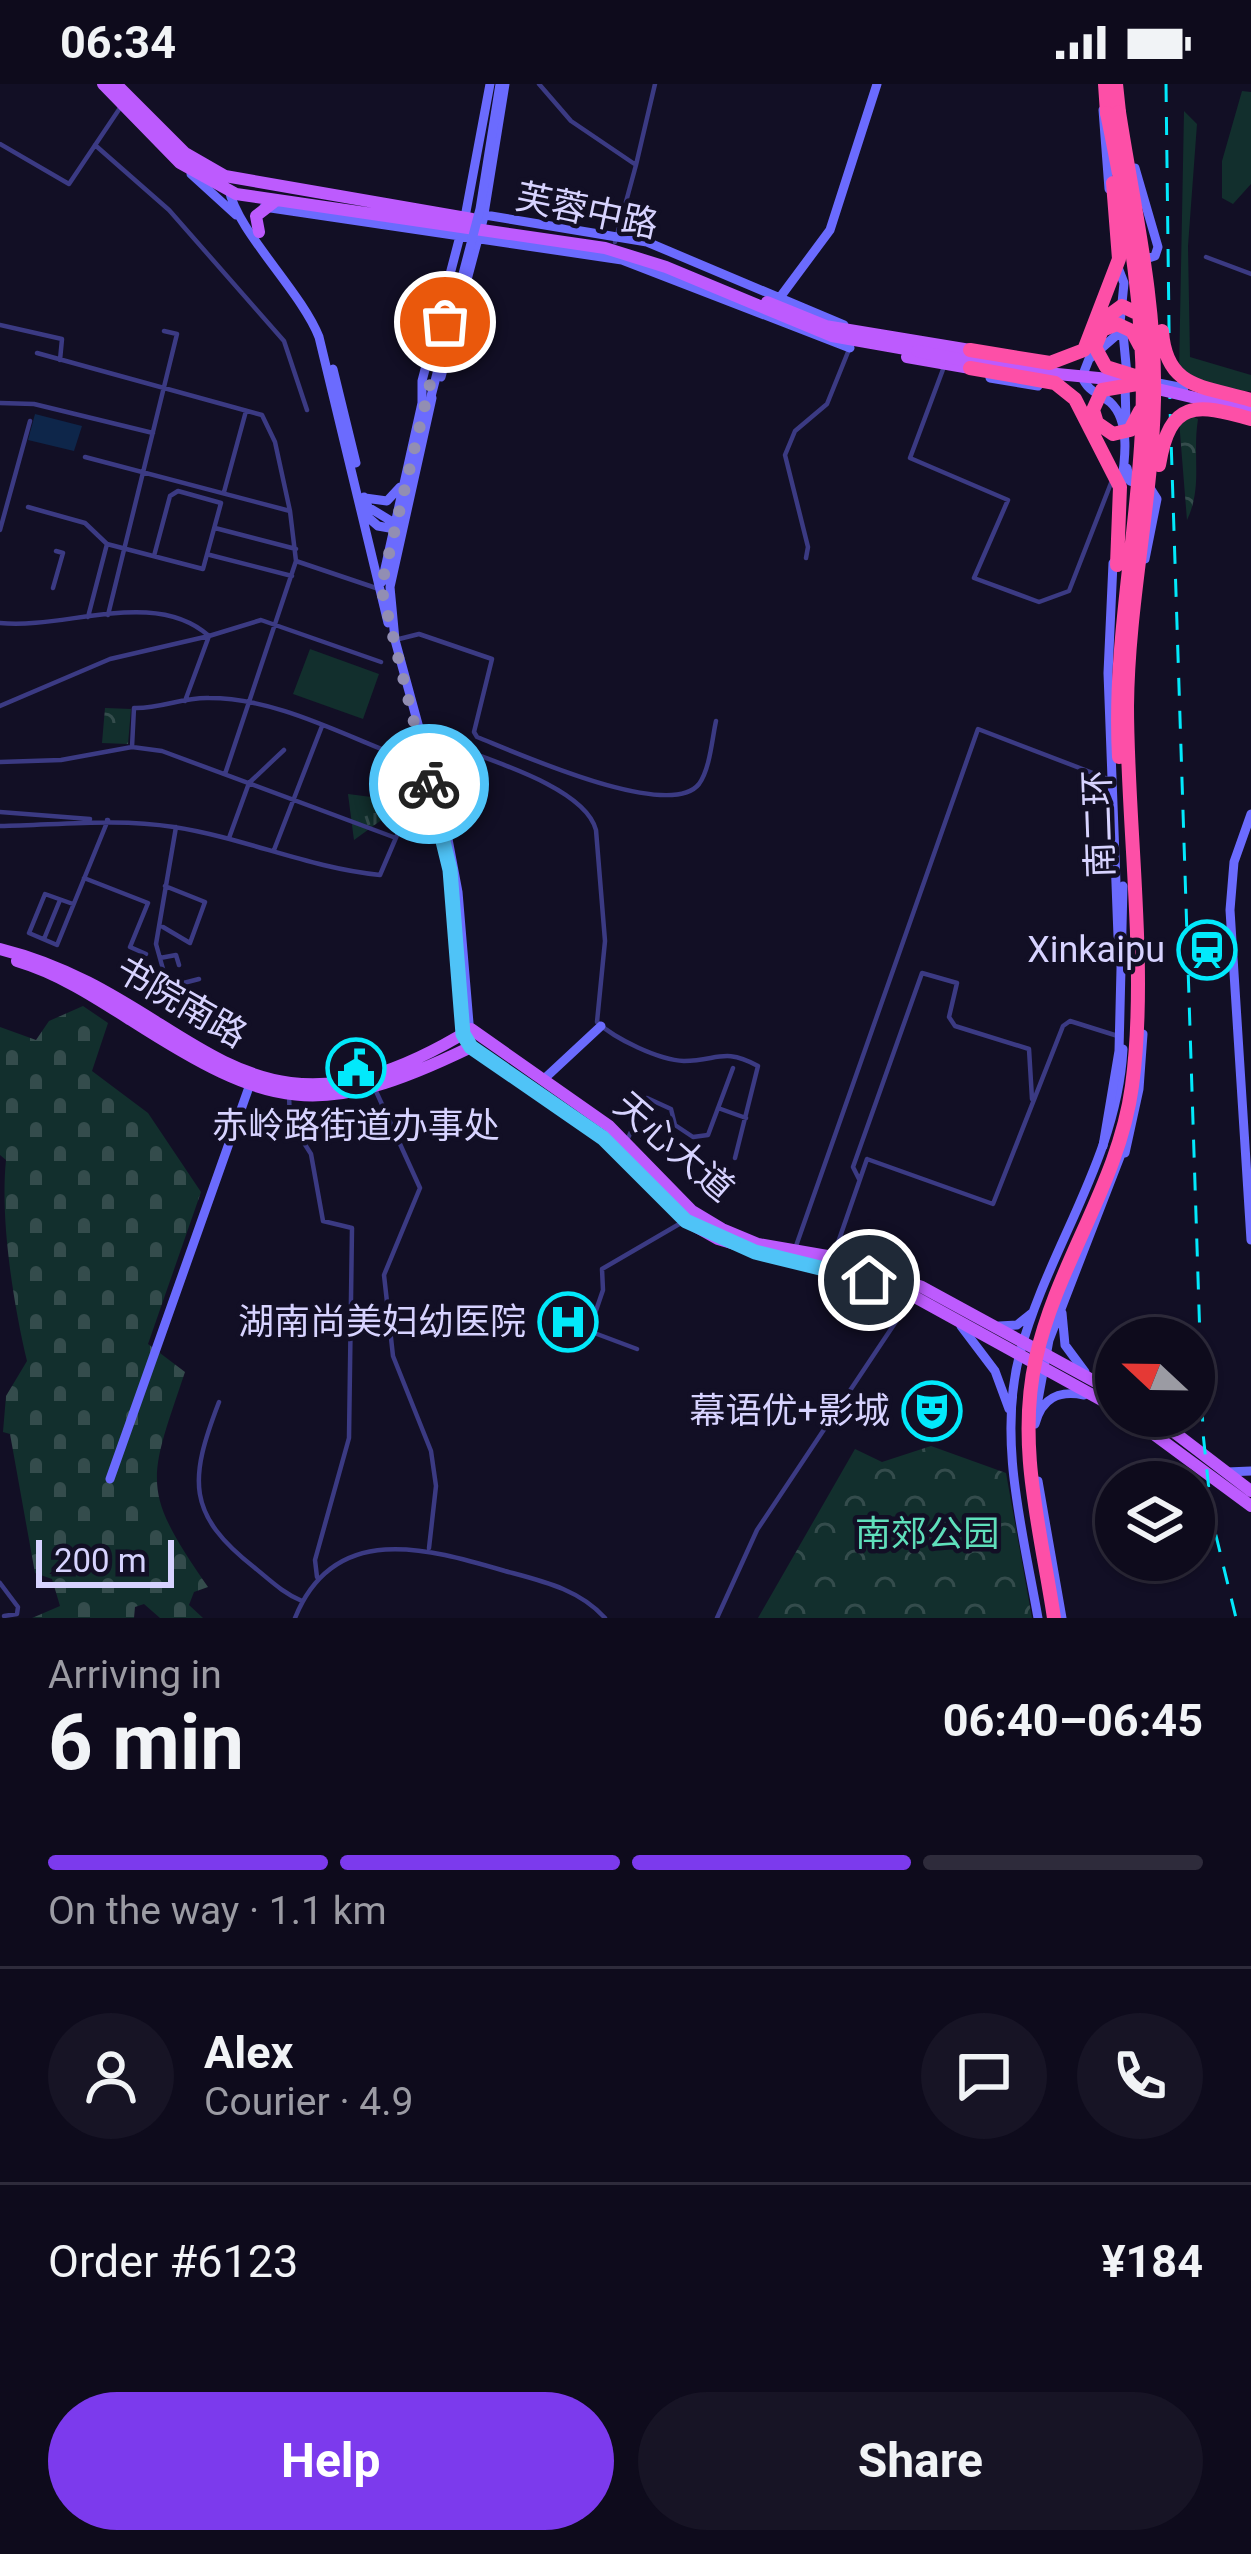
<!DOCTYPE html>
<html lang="en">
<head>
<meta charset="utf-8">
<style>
  :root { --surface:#0e0b1c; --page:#171425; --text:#f1f3f6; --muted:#9b9ba3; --line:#2e2b3b; --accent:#7c3aed }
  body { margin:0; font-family:Roboto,"Noto Sans SC",sans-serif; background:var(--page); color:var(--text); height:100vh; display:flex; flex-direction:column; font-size:45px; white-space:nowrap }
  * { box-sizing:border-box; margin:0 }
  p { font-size:39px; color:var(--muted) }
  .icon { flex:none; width:66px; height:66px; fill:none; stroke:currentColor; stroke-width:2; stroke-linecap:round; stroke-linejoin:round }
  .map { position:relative; height:1534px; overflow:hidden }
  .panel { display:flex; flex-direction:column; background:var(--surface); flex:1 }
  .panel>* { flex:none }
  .needle { width:78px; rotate:292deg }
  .tools { position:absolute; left:1095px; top:1233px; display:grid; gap:24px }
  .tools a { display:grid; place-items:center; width:120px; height:120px; border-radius:50%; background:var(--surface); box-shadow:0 3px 9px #0004,0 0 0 3px var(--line); font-size:60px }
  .scale { position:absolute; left:36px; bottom:30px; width:138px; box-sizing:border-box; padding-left:12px; border:6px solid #d7d3ff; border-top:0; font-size:33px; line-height:42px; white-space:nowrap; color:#d7d3ff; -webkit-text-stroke:9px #120f25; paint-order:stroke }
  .pin { position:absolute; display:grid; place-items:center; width:102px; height:102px; color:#fff; margin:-51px; border:6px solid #fff; border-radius:50%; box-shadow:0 3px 12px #0007 }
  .courier { position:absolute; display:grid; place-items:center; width:120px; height:120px; margin:-60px; border:9px solid #4fc3f7; border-radius:50%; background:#fff; color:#222; box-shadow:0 3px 15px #0007 }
  .summary em { font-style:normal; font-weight:700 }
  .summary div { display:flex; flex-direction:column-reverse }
  .summary { display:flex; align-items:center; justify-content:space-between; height:204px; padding:0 48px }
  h1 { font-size:78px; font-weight:700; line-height:90px }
  .bar { display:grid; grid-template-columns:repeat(4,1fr); gap:18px 12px; align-content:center; height:144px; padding:0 48px }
  .bar i { height:15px; border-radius:9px; background:var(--line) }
  .bar .selected { background:var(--accent) }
  .bar p { grid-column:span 4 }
  .line { display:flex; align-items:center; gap:30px; padding:0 48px; border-top:3px solid var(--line) }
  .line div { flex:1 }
  .round { display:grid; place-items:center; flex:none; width:126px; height:126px; border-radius:63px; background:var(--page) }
  .cta { display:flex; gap:24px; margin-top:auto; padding:24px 48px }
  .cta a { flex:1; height:138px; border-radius:72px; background:var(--accent); color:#fff; font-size:48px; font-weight:700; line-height:138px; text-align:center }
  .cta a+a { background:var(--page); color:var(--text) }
  .status { display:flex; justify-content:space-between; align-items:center; height:84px; padding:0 60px; background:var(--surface); direction:ltr }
  .status svg { height:33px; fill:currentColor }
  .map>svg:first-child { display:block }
</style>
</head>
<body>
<div class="status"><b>06:34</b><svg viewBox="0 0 49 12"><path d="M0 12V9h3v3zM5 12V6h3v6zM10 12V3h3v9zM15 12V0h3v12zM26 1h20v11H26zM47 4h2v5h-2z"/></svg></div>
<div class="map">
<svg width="1251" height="1534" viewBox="0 0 1251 1534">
  <defs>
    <pattern id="grass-tufts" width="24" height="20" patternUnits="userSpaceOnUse" patternTransform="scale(3)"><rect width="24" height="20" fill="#122f2d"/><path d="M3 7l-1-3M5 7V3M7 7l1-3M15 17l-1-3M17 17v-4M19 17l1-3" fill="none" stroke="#344c4c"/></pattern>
    <pattern id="forest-crowns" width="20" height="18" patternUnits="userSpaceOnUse" patternTransform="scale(3)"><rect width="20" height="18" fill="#122f2d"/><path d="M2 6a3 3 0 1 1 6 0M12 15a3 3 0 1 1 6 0" fill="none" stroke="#344c4c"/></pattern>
    <pattern id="cemetery-stones" width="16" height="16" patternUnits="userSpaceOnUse" patternTransform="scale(3)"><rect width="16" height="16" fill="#122f2d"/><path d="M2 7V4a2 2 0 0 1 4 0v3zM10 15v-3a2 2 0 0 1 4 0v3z" fill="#344c4c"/></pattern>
  </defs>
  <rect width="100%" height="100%" fill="#120f25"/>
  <!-- grass -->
  <path fill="url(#grass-tufts)" d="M348 710 394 716 398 724 354 756Z"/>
  <!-- forest -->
  <path fill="url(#forest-crowns)" d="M1188 330 1198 335C1192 372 1203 402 1187 436L1179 336Z
    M105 624 131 625 128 660 102 659Z
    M931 1362 1006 1389 1032 1534H758L855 1365 882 1378Z"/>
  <!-- cemetery -->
  <path fill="url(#cemetery-stones)" d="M83 922 108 939 92 987 148 1029 201 1108 148 1260 185 1288C148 1398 140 1405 208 1503L194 1508 189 1521 203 1534H160L144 1520 135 1523 134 1534H32L60 1522 52 1495 35 1489 10 1350 3 1348 6 1312 27 1277C13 1218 0 1135 6 1076L0 1071V943L36 956 49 937Z"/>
  <!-- garden -->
  <path fill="#122f2d" d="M1242 7 1251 8V100L1233 120 1222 114V77Z
    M1184 27 1197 40 1188 162 1190 273 1251 291V307H1228L1179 288Z
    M310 565 379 590 363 635 293 610Z"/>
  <!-- water -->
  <path fill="#0e264a" d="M35 330 82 342 74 367 28 356Z"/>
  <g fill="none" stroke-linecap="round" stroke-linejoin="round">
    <!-- street -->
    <path stroke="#3b3a83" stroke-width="4.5" d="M539 0 571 37 636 81 615 158
      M0 60 69 100 122 21
      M95 61 169 126 284 257 307 326
      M636 81 655 0
      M1206 173 1251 190
      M0 241 62 255 60 276
      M37 269 262 331 275 358 290 427
      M945 280 910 374 1008 416 974 494 1039 518 1069 507 1111 399
      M0 319 34 320 153 349
      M85 373 290 427 296 477 225 690
      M224 408 246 327
      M28 423 85 439 107 460 203 485 221 419 178 407 170 412 154 472
      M215 444 296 465
      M0 446 30 337
      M210 471 292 492
      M806 474 808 463 785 371 795 347 827 320 850 263
      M296 477 376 504
      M53 504 63 469 56 467
      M108 531 177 250 164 247
      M88 533 107 460
      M0 539C65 546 154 503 209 552
      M399 555 419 550 492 575 474 648 477 653C515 668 669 738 699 700 710 685 712 655 716 637
      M185 617 209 552 261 536 381 578
      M0 622 110 575 209 552
      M0 678 61 676 132 663
      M0 728 90 735
      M0 742C59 741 116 734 174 743 245 754 309 784 380 791L410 721 399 672
      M176 743 156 860 168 903 199 895
      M229 754 249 699 284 666
      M396 754 162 667 132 663 134 624C160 625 183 613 209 614 275 614 339 649 399 672L440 657C482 674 585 702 596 746L605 857 597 938C615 955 659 976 684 977 718 977 723 963 758 982L735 1074
      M274 766 322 642
      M84 794 148 819 130 863 146 870
      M73 820 45 810 29 849 57 861 108 736H107
      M163 843 190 859 205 818 165 802
      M44 855 60 816
      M160 874 176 871 179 881
      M375 1005 420 1104 384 1191 393 1272 431 1367 436 1402 429 1464
      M289 1011 290 1037 311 1070 323 1137 352 1144 349 1354 315 1476 317 1493
      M718 1024 746 1034
      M628 1054 647 1014 671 1025 675 1041 693 1053 708 1051 733 984
      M859 1095 853 1083 922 889 957 899 949 933 955 942 1029 965 1032 1015
      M796 1162 978 645 1111 696
      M833 1173 867 1075 993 1120 1063 942 1070 937 1121 953
      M637 1265 589 1247 603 1206 602 1185 681 1139
      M219 1318C189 1396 186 1430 255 1484 271 1497 283 1509 302 1517
      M0 1499 18 1523 17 1530 4 1532
      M295 1534C334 1437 427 1464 505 1487 542 1497 579 1505 605 1534
      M717 1534 757 1446 913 1212"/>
    <!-- secondary -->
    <path stroke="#6b6bfe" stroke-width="9" d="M1103 26 1109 105
      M1135 84 1158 163 1155 172 1139 177
      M191 90 236 131
      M229 105C236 146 301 207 319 253L388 539
      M264 123 622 176 850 264
      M479 130 647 158 844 241
      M1117 181 1124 199 1119 249 1089 275 1082 293C1089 309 1098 308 1110 318 1131 337 1125 377 1121 403
      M778 216 830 146 877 0
      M1123 249 1127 291
      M333 285 356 379
      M441 293 483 136 505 0
      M990 294 1038 302
      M1125 300 1126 337
      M432 314 390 503 395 556 445 739 458 808 471 963
      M1127 384 1130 397 1150 404 1157 415 1145 475
      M364 413 368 423 396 440
      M365 414 387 417 400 403
      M363 429 378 442 395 445
      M1113 479 1108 589 1118 852
      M382 498 422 319V297L465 133 490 0
      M1251 730 1234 778 1230 826 1251 1156
      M544 995 601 942
      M1062 1229 1065 1261 1085 1288
      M961 1242 995 1287 1009 1325
      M999 1242 1017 1241 1032 1229
      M1036 1327 1049 1256 1123 1065
      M1035 1340C1042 1314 1058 1306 1084 1311
      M1227 1388 1251 1387
      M110 1395 249 1003
      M1038 1397 1062 1534
      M1038 1534C1023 1448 997 1355 1020 1269 1048 1164 1117 1076 1123 965"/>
    <!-- primary -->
    <path stroke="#bd5bfe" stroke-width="12" d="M103 0 180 79 236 110 605 164 666 183 832 252 917 267
      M116 0 185 69 225 92 472 135
      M259 148 256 132 274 118
      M767 218 826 242
      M825 242 970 266
      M907 273 970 284
      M0 865C197 914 239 1088 471 945L609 1042 692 1127 722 1145 758 1160 833 1173 922 1203 1116 1309
      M17 877C58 889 95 913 131 936 270 1025 318 1037 471 963L603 1054 686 1137 718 1155 913 1212 1116 1324
      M1129 1332 1251 1422
      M1153 1332 1251 1407"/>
    <!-- highway -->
    <path stroke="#fd4fa7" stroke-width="14" d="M1105 0 1107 29
      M1116 0 1119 28"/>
    <!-- rail -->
    <path stroke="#02e9fb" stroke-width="3" stroke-dasharray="18 15" stroke-linecap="butt" d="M1166 0 1170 323 1203 1349 1212 1435 1236 1534"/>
    <!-- secondary-bridge -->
    <path stroke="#6b6bfe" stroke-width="9" d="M1148 297 1184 304
      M429 320 480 125 500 0
      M1103 1062 1119 967 1123 802
      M1125 1069 1139 1005 1143 950"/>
    <!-- primary-bridge -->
    <path stroke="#bd5bfe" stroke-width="12" d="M917 267 984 280
      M981 274 1025 282
      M1016 286 1119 296 1251 327"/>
    <!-- highway-bridge -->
    <path stroke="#fd4fa7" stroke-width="14" d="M1107 29C1129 135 1147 236 1142 345 1137 455 1113 562 1119 673
      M1100 238 1122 222 1145 233
      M1162 247C1166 305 1204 302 1251 316
      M970 266 1050 279 1084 266 1119 175 1113 99
      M970 284 1055 299 1075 315 1120 403 1117 481
      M1138 293 1106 283 1095 263 1102 246 1117 240 1132 247 1140 262
      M1137 300 1102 306 1093 326 1097 339 1113 350 1130 346 1140 327
      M1159 381C1170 316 1195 319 1251 335
      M1054 1534C1041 1447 1016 1362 1036 1274 1057 1179 1119 1099 1132 1002 1148 885 1127 742 1127 622 1128 518 1152 418 1154 315 1156 216 1134 125 1119 28"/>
  </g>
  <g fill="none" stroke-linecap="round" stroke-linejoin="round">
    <!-- done -->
    <path stroke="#928eb3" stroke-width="12" stroke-dasharray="0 21.6" d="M429 700 381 503 445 238"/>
    <!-- route -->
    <path stroke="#4fc3f7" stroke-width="15" d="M429 700 450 786 463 950 471 963 603 1054 686 1137 755 1168 869 1196"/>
  </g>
  <!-- icons -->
  <defs>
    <g id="station-ring" transform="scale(3)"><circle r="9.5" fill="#120f25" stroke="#02e9fb" stroke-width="1.5"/><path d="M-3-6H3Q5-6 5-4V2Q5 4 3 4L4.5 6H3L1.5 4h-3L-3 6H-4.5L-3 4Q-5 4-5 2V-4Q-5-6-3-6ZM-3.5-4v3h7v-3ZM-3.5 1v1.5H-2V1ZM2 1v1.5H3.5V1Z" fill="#02e9fb"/></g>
    <g id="civic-ring" transform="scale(3)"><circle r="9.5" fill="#120f25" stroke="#02e9fb" stroke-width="1.5"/><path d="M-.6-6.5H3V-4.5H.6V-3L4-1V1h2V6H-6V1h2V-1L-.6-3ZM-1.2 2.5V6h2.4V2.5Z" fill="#02e9fb"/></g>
    <g id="hospital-ring" transform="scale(3)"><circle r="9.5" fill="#120f25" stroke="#02e9fb" stroke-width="1.5"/><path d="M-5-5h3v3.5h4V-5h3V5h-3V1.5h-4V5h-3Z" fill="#02e9fb"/></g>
    <g id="theatre-ring" transform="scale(3)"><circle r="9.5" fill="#120f25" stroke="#02e9fb" stroke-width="1.5"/><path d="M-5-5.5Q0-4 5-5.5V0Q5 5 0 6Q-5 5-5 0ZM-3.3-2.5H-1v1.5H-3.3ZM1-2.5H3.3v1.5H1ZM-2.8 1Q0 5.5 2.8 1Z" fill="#02e9fb"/></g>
  </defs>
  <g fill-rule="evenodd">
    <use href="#station-ring" x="1207" y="866"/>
    <use href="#civic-ring" x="356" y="984"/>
    <use href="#hospital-ring" x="568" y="1238"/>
    <use href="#theatre-ring" x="932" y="1327"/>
  </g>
  <g text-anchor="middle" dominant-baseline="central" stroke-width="9" stroke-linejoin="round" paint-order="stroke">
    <!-- street labels -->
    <g font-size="36" fill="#d7d3ff" stroke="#120f25">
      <text transform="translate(587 127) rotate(12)">芙蓉中路</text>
      <text transform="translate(1099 740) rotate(-92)">南二环</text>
      <text transform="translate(181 918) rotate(30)">书院南路</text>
      <text transform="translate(674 1063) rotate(41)">天心大道</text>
    </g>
    <!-- poi labels -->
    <g font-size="36" fill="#d7d3ff" stroke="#120f25" text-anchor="end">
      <text x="1165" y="866">Xinkaipu</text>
      <text x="356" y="1042" text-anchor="middle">赤岭路街道办事处</text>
      <text x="526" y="1238">湖南尚美妇幼医院</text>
      <text x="890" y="1327">幕语优+影城</text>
    </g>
    <!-- park labels -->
    <g font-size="36" fill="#5fdfbb" stroke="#120f25">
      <text x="927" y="1450">南郊公园</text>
    </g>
  </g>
</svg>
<div class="tools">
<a><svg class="needle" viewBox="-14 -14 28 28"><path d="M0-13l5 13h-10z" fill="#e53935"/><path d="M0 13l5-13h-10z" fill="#9b9ba3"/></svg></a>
<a><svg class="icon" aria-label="layers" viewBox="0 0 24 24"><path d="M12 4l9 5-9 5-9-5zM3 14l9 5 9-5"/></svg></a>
</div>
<div class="scale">200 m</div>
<div class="pin" style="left:445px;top:238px;background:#ea580c"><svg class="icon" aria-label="bag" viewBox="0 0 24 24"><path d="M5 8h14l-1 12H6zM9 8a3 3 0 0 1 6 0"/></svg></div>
<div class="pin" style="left:869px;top:1196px;background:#1f2937"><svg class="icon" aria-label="home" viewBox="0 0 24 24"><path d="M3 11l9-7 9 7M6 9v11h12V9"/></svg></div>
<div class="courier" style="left:429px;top:700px"><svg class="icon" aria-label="bike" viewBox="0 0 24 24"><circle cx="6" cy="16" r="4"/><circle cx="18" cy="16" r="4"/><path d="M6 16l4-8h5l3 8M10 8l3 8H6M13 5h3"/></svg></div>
</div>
<section class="panel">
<div class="summary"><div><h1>6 min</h1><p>Arriving in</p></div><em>06:40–06:45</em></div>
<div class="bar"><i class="selected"></i><i class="selected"></i><i class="selected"></i><i></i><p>On the way · 1.1 km</p></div>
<div class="line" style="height:216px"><a class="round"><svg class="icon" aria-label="person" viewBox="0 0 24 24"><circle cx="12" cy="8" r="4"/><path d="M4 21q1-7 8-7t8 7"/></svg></a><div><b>Alex</b><p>Courier · 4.9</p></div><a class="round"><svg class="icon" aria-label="chat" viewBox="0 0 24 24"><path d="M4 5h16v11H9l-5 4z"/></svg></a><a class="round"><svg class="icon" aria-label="phone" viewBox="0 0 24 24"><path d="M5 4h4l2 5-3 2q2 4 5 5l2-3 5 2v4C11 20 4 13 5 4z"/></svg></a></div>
<div class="line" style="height:156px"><div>Order #6123</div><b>¥184</b></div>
<div class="cta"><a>Help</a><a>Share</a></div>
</section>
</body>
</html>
